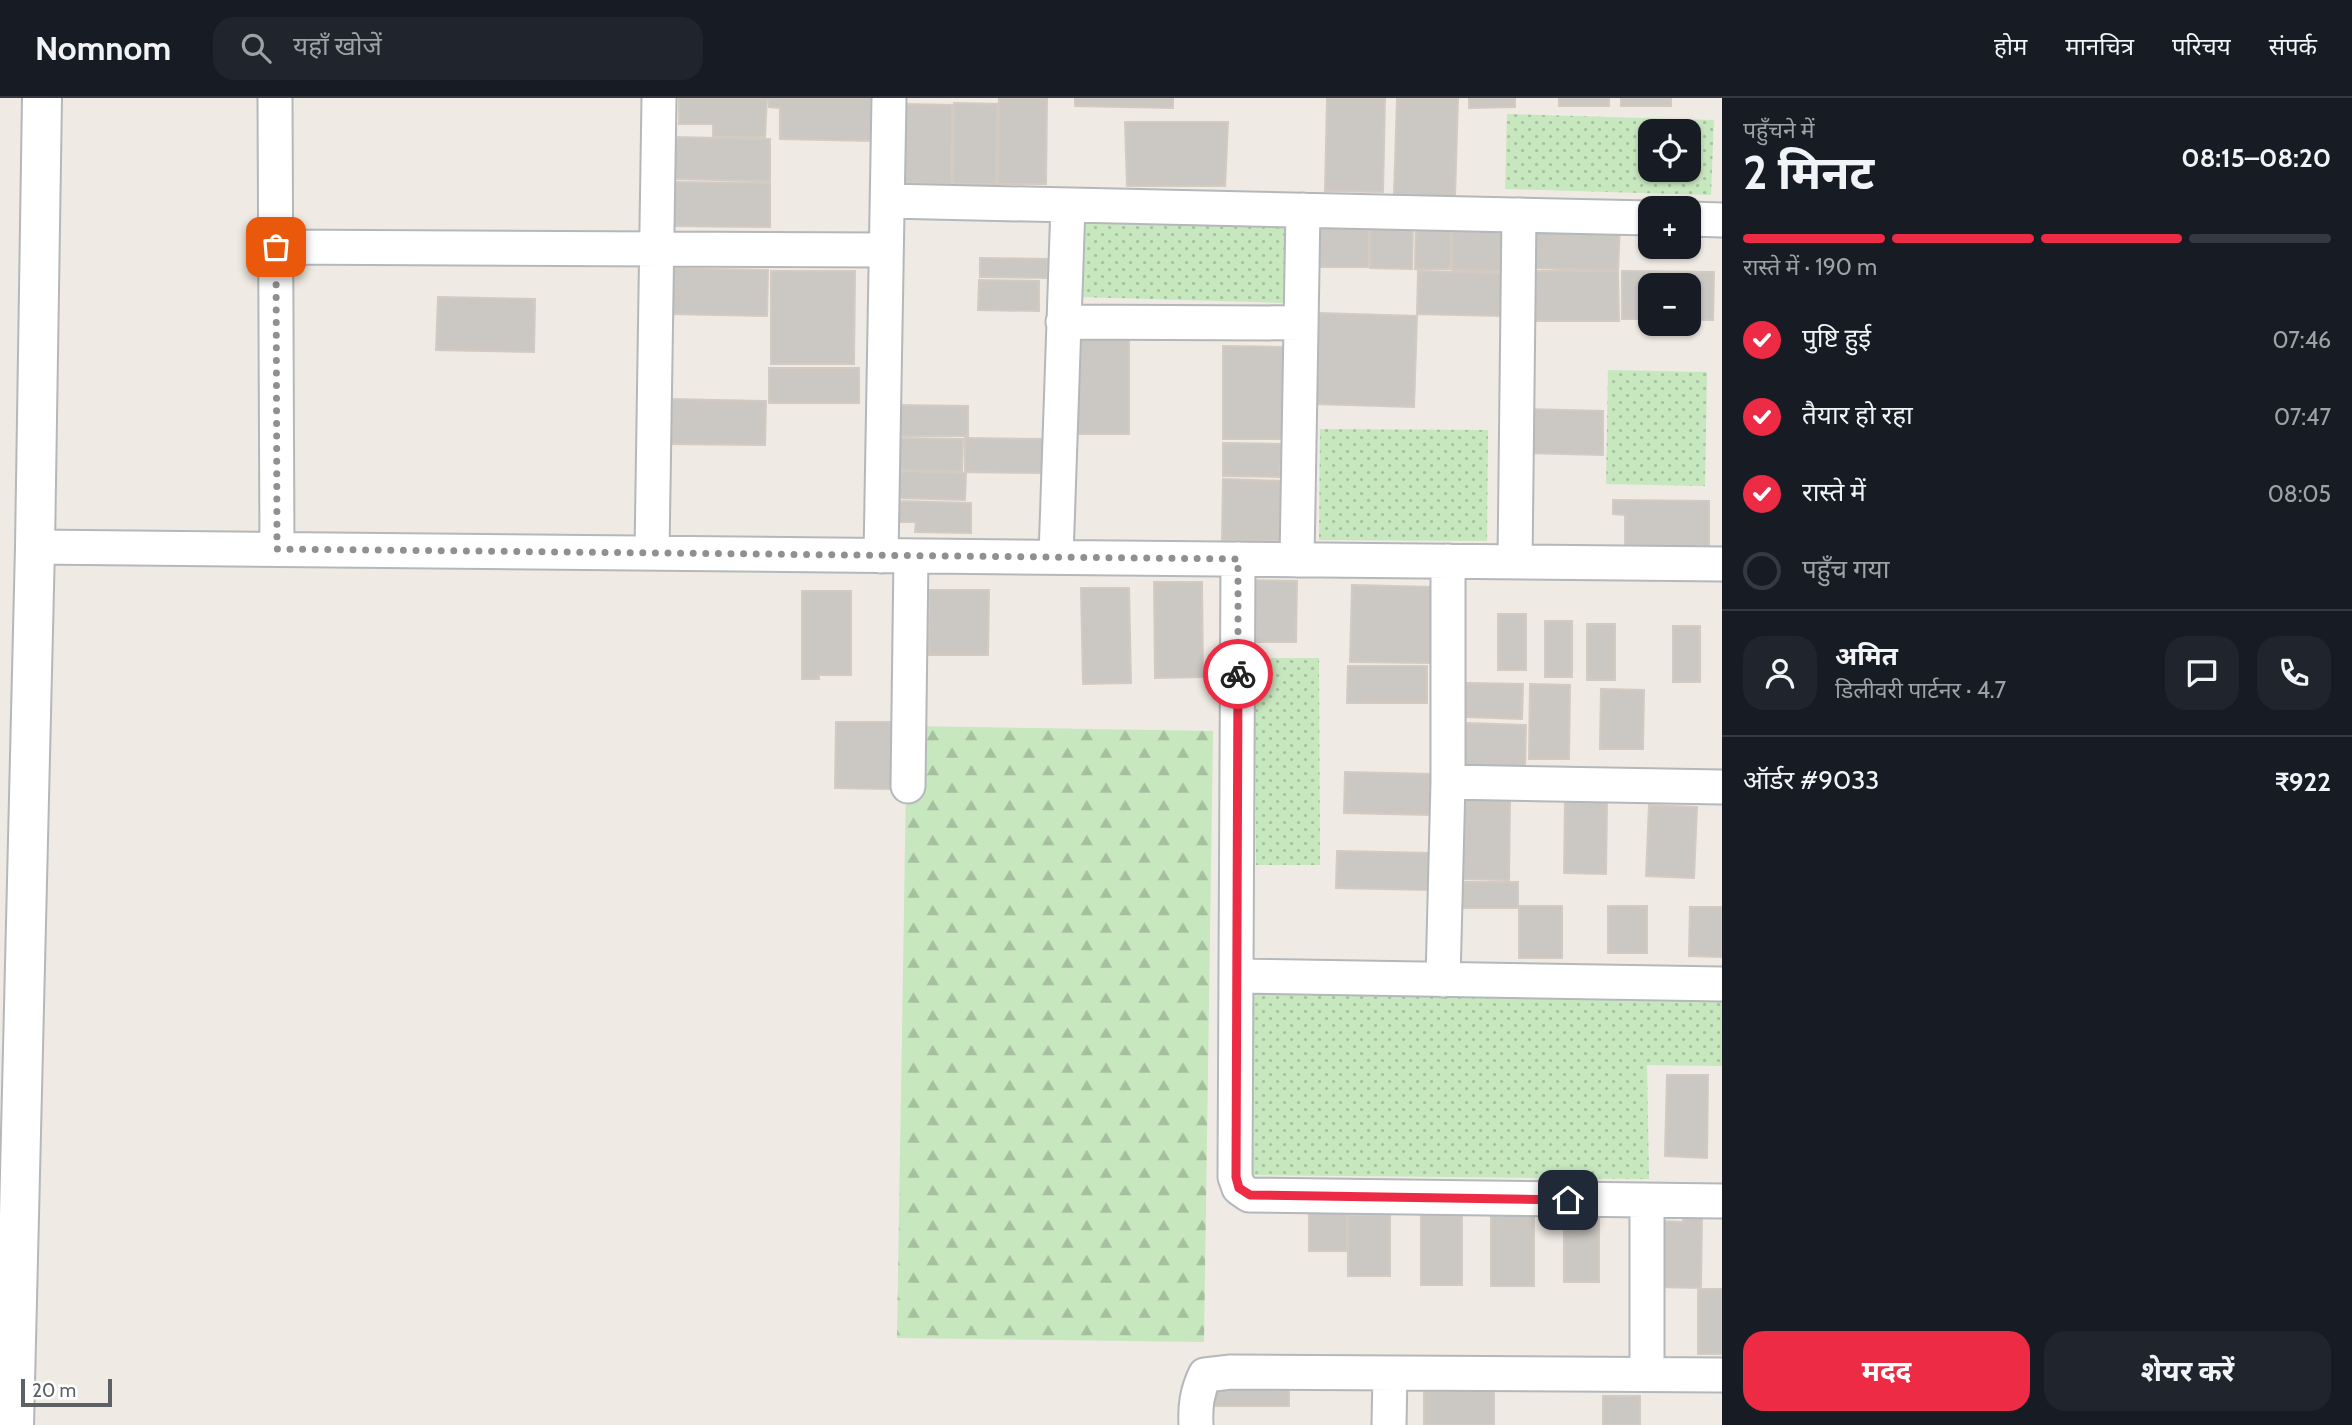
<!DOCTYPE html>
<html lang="hi">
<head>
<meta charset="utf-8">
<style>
  :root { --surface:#171b24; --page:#20242c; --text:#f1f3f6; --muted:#9ea1a6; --line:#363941; --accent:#ed2b44 }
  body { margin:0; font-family:Cabin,"Noto Sans Devanagari",sans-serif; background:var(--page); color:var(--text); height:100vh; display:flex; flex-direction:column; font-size:26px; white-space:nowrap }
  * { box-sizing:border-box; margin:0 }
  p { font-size:23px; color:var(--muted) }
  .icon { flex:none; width:38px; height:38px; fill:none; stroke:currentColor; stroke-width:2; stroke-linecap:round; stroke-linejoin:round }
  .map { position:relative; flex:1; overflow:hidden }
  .drawer { display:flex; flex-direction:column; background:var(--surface); width:630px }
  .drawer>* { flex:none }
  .buttons { position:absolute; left:1638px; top:21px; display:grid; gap:14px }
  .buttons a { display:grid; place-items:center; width:63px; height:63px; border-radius:14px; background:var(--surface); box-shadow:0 2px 5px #0004; font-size:35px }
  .scale { position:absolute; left:21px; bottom:18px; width:91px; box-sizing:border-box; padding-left:7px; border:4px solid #5b6164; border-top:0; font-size:19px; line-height:24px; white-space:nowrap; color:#5b6164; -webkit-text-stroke:5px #fff; paint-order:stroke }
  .pin { position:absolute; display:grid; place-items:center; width:60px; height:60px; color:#fff; margin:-30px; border-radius:14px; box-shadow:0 4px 10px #0006 }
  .courier { position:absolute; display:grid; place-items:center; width:70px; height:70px; margin:-35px; border:5px solid #ed2b44; border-radius:50%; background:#fff; color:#222; box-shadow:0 2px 9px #0007 }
  .head em { font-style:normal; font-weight:700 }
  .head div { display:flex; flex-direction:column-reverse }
  .head { display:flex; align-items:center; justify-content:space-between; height:119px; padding:0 21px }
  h1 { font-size:46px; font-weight:700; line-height:52px }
  .bar { display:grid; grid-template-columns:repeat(4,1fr); gap:10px 7px; align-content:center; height:84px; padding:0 21px }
  .bar i { height:9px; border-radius:5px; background:var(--line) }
  .bar .on { background:var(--accent) }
  .bar p { grid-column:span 4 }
  .line { display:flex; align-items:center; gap:18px; padding:0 21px; border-top:2px solid var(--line) }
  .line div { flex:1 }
  .round { display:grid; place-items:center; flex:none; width:74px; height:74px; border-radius:21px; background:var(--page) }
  ol { padding:0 21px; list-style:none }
  li { display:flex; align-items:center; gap:21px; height:77px }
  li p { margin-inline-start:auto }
  li .icon { padding:7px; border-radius:50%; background:var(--accent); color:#fff; stroke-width:4 }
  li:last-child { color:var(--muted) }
  li i { width:38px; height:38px; border:4px solid var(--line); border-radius:50% }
  .action { display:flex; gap:14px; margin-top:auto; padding:14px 21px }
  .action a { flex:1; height:80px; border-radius:21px; background:var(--accent); color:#fff; font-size:28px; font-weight:700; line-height:80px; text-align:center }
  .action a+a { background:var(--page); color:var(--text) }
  header { display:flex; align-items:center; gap:42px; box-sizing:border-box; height:98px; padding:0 35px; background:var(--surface); border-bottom:2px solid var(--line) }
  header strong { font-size:33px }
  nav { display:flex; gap:38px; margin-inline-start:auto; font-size:24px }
  .search { width:490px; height:63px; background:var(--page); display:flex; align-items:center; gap:18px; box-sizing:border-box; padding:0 24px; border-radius:21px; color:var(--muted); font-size:26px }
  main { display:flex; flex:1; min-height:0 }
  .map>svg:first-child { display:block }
</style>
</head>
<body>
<header>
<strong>Nomnom</strong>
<div class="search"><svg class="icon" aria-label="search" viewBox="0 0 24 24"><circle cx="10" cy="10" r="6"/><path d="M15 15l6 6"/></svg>यहाँ खोजें</div>
<nav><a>होम</a><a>मानचित्र</a><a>परिचय</a><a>संपर्क</a></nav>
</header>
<main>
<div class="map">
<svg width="1722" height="1327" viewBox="0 0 1722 1327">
  <defs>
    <pattern id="green-dots" width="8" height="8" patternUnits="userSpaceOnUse" patternTransform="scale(1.75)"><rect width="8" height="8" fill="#c7e7bf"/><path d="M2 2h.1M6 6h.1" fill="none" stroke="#a5bf9f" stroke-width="1.8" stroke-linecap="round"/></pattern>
    <pattern id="forest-firs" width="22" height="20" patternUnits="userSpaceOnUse" patternTransform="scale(1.75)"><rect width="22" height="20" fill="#c7e7bf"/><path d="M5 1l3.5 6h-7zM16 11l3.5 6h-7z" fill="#a5bf9f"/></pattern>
  </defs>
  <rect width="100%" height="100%" fill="#efeae3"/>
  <!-- green -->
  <path fill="url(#green-dots)" fill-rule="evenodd" d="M1507 16 1714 22 1711 97 1505 91ZM1689 33V72H1650V33Z
    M1082 124 1289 130 1286 205 1080 199Z
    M1608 272 1707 274 1705 388 1606 386Z
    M1320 331 1488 332 1487 443 1319 442Z
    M1255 560H1319L1320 767H1256Z
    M1249 891 1722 903V968L1647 967 1649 1081 1250 1077Z"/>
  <!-- forest -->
  <path fill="url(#forest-firs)" d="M907 628 1213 633 1204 1244 897 1240Z"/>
  <!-- building -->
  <path fill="#cbc7c3" stroke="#d3cac2" stroke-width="2" d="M679 0H767L765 39H713V26H679Z
    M769 0H875L874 43 780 41V10L769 9Z
    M999 0H1047L1046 86H998Z
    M1075 0H1173V10L1075 8Z
    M1327 0H1385L1383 94 1325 93Z
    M1397 0H1458L1455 98 1394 97Z
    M1469 0H1515V9L1469 10Z
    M1559 0H1609V8H1559Z
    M1621 0H1671V8H1621Z
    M954 5 997 6 996 86H953Z
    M904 6 952 7 951 86 903 85Z
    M1125 24H1228L1225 88H1127Z
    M673 39 770 41V83L672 81Z
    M672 84 770 85V129L671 128Z
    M1310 116H1369V169H1310Z
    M1370 120H1413L1412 171 1370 170Z
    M1416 122H1451L1450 171H1415Z
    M1535 123 1620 126 1618 173 1534 170Z
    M1452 124H1508V173L1452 172Z
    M980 160 1047 161V180L980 179Z
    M672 170 768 172 767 218 671 216Z
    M771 173H855L854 266H771Z
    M1418 173 1504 175 1503 218 1417 216Z
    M1532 173H1618L1619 223H1532Z
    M1622 173 1714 174 1713 222H1689V187H1650V221H1622Z
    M979 182 1039 183V213L978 212Z
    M438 199 535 201 534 254 436 252Z
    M1318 215 1417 218 1414 309 1315 306Z
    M1068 236H1129V336H1068Z
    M1223 248 1283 249V341H1223Z
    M769 270H859V305H769Z
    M669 301 766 303 765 347 668 346Z
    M897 307 968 308V338H896Z
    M1521 311 1603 313V357L1520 355Z
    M895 340 963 341 962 373 894 372Z
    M965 340 1043 341V375L965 374Z
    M1223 345 1281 346 1280 379 1223 378Z
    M898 373 966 375 965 402 898 400Z
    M1223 381 1282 383 1281 443 1222 442Z
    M1613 402 1709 403V454L1625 453V417L1613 416Z
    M895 403 971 405V435L915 434 916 424H894Z
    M1245 482 1297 483 1296 544H1243Z
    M1154 484H1202L1203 579 1155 580Z
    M1352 487 1434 489 1433 565 1350 564Z
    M1081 490H1129L1131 585 1083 586Z
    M929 492H989L988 557H929Z
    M802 493H851V577H819V581H802Z
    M1498 516H1526V572H1498Z
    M1545 523H1572V579H1545Z
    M1587 526H1615V582H1587Z
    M1673 528H1700V584H1673Z
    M1348 568H1427V605H1347Z
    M1466 585 1523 586 1522 621 1465 619Z
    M1530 586 1570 587 1569 661H1529Z
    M1601 591 1644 592 1643 651H1600Z
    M836 624H893L892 691 835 690Z
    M1466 625 1526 627 1525 671 1465 669Z
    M1345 674 1433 676 1432 717 1344 715Z
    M1565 700 1607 701 1606 776 1564 775Z
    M1460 701 1510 702 1509 782 1459 781Z
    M1649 707 1697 709 1694 780 1646 778Z
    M1337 753 1432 755 1431 792 1336 790Z
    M1458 784H1518V810H1458Z
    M1519 808H1562V860H1519Z
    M1608 808H1647V855H1608Z
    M1690 809H1722V859L1689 858Z
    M1667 977H1708L1707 1060 1665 1058Z
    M1309 1103H1347V1153H1309Z
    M1421 1107H1462V1187H1421Z
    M1348 1117H1390V1178H1348Z
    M1491 1117H1534V1188H1491Z
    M1683 1117H1702L1701 1190 1658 1189 1660 1123 1683 1124Z
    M1564 1119H1599V1184H1564Z
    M1698 1191H1722V1256H1698Z
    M1209 1281H1289V1308H1209Z
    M1424 1287H1494V1327H1424Z
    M1603 1298H1640V1327H1603Z"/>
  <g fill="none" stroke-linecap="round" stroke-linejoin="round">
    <!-- minor casing -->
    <g stroke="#b4b8bb" stroke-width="37">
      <path id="minor" d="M275 0 277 451
        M888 103 1650 120
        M1689 121 1722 122
        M276 149 886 152
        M1063 224 1301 225
        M35 449 1722 466
        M652 455 659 0
        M881 458 889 0
        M1056 459 1068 107
        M1238 461 1235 1079 1239 1090 1249 1097 1722 1103
        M1297 462 1303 112
        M1515 464 1519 117
        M1448 684 1722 689
        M908 688 911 458
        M1236 878 1722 886
        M1443 882 1448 684V463
        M1647 1276V1103
        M1196 1327C1195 1308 1197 1294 1205 1277L1231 1274 1722 1277
        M1389 1327 1390 1275"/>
    </g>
    <!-- tertiary casing -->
    <g stroke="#b4b8bb" stroke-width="42">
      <path id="tertiary" d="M14 1327 35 449 42 0"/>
    </g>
    <!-- minor -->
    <use href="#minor" stroke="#fff" stroke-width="33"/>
    <!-- tertiary -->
    <use href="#tertiary" stroke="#fff" stroke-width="38"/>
  </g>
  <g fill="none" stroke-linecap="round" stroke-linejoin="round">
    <!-- done -->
    <path stroke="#8f9190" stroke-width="7" stroke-dasharray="0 12.6" d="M276 149 277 451 1238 461V576"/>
    <!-- route -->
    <path stroke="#ed2b44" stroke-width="9" d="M1238 576 1236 1079 1239 1090 1250 1097 1568 1102"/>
  </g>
</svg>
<div class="buttons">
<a><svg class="icon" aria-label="locate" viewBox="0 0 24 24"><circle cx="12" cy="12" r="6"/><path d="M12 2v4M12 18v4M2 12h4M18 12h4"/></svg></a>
<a>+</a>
<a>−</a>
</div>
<div class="scale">20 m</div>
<div class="pin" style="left:276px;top:149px;background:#ea580c"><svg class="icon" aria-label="bag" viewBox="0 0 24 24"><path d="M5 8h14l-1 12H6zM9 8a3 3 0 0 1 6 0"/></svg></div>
<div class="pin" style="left:1568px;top:1102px;background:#1f2937"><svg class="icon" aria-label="home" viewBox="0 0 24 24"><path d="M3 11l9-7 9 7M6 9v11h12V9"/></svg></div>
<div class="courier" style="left:1238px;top:576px"><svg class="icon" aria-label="bike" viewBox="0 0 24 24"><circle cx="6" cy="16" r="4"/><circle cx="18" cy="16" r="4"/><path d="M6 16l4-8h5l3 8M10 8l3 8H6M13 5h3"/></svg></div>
</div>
<section class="drawer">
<div class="head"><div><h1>2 मिनट</h1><p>पहुँचने में</p></div><em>08:15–08:20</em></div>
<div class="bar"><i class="on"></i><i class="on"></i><i class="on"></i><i></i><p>रास्ते में · 190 m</p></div>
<ol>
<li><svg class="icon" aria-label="check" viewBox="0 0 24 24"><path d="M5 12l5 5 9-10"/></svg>पुष्टि हुई<p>07:46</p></li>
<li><svg class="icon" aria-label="check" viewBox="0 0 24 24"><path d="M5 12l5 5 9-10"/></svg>तैयार हो रहा<p>07:47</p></li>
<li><svg class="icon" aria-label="check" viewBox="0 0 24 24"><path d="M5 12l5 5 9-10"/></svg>रास्ते में<p>08:05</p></li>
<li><i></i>पहुँच गया</li>
</ol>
<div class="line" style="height:126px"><a class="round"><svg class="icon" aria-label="person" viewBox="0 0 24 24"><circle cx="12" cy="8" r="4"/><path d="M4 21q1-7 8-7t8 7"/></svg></a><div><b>अमित</b><p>डिलीवरी पार्टनर · 4.7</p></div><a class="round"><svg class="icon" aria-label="chat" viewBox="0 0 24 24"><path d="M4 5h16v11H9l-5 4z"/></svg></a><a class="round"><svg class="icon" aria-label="phone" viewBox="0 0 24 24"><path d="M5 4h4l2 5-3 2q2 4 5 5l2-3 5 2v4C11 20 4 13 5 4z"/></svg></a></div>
<div class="line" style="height:91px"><div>ऑर्डर #9033</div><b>₹922</b></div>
<div class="action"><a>मदद</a><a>शेयर करें</a></div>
</section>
</main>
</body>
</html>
